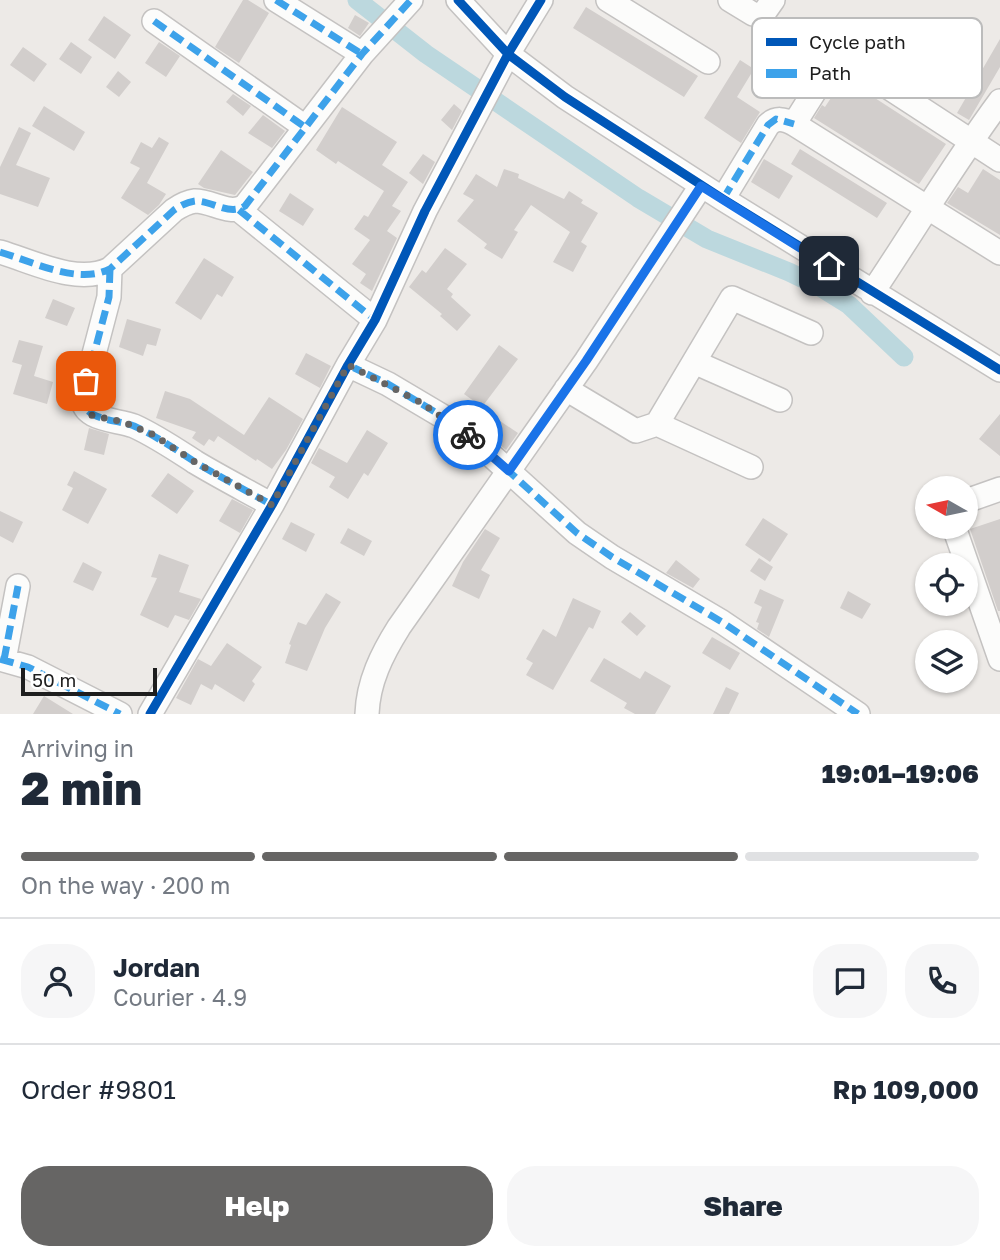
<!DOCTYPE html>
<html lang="en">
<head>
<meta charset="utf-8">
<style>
  :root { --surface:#fff; --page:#f6f6f7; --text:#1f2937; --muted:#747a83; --line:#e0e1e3; --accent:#666564 }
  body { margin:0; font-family:"Golos Text",sans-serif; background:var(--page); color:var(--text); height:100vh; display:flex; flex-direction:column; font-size:26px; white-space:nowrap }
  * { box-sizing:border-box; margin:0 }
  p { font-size:23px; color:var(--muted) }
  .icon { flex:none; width:38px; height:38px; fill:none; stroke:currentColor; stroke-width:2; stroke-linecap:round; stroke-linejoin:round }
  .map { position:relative; height:714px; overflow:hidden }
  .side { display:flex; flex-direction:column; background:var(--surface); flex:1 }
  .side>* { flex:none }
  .needle { width:46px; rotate:279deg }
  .buttons { position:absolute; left:915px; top:476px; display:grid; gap:14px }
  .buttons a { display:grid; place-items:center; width:63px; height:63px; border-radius:50%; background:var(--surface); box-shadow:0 2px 5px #0004; font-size:35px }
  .scale { position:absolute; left:21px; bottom:18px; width:136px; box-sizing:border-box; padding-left:7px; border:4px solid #1e1e1e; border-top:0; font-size:19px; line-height:24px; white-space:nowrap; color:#1e1e1e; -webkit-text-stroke:5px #fff; paint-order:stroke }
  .pin { position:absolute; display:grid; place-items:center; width:60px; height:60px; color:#fff; margin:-30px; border-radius:14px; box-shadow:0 4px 10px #0006 }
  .courier { position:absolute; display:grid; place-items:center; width:70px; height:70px; margin:-35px; border:5px solid #1a73e8; border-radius:50%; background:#fff; color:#222; box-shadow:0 2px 9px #0007 }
  .summary em { font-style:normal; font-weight:800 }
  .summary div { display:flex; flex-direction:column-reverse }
  .summary { display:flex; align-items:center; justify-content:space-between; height:119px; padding:0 21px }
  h1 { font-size:46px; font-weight:800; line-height:52px }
  .bar { display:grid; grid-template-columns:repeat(4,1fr); gap:10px 7px; align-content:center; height:84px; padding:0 21px }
  .bar i { height:9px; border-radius:5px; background:var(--line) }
  .bar .current { background:var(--accent) }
  .bar p { grid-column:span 4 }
  .line { display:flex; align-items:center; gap:18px; padding:0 21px; border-top:2px solid var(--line) }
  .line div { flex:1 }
  .round { display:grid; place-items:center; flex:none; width:74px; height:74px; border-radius:28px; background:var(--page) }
  .action { display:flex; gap:14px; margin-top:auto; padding:14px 21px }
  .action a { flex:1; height:80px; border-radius:28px; background:var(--accent); color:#fff; font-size:28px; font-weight:800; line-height:80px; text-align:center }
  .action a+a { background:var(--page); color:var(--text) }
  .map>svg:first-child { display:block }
</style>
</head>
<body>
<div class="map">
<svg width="1000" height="714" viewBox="0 0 1000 714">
  <rect width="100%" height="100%" fill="#edeae7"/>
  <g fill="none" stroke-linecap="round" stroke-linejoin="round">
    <!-- canal -->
    <path stroke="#bcd8de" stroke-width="19" d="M357 0 426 54 638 198 707 239 789 272 820 287 849 305 904 357"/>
  </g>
  <!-- building -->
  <path fill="#d2cecc" d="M243 0H248L269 13 239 63 215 47Z
    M586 7 698 76 684 97 573 28Z
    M355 15 369 23 360 36 348 28Z
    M104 16 131 35 115 59 88 40Z
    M1000 39V67L969 120 957 113Z
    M71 42 92 57 81 74 59 59Z
    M159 42 180 56 166 77 145 63Z
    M23 47 47 64 34 82 10 65Z
    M740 60 754 69 737 97 760 112 741 143 704 118Z
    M118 71 131 82 119 97 106 87Z
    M844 78 946 144 919 184 814 118 822 105 825 107Z
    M233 94 251 106 243 116 226 102Z
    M454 104 462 111 452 130 441 120Z
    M44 106 85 132 74 151 32 126Z
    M342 107 397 142 382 165 408 182 392 206 401 211 387 231 397 238 372 291 360 283 366 274 352 264 370 240 354 229 364 215 368 217 384 191 338 161 336 164 316 150Z
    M263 115 285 131 272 148 248 133Z
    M19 127 31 133 16 165 50 178 38 207 0 194V167Z
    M159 137 169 143 147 183 166 194 159 205 148 215 121 198 140 168 130 163 141 142 152 148Z
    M800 149 887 203 877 218 791 164Z
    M221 150 253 172 235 195 204 188 198 184Z
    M423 154 435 162 423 184 409 173Z
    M764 159 793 176 779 199 751 182Z
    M504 169 519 174 518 178 564 199 569 191 583 200 581 203 598 213 581 242 587 246 573 272 553 262 570 232 531 205 514 230 518 232 502 259 484 248 487 244 457 221 474 200 463 194 476 174 497 187Z
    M983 169 1000 180V235L947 203 958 187 968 193Z
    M290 193 314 209 303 226 279 211Z
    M445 248 467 264 447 289 453 294 451 297 471 315 457 331 440 316 442 314 409 287 422 270 426 273Z
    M204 258 234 277 222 297 217 294 201 320 175 303Z
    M53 299 75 308 67 326 45 318Z
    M127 319 161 329 156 346 147 344 143 356 119 347Z
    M19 340 43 346 34 376 53 382 47 404 13 394 22 365 12 362Z
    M499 345 518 359 482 407 464 394Z
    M306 353 331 366 320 388 295 374Z
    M165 391 190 399 244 435 269 397 303 419 286 450 272 469 257 459 256 461 218 436 214 442 209 439 204 446 192 438 196 432 156 418Z
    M485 411 518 433 506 450 476 424Z
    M1000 414V456L979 439Z
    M89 428 109 434 104 455 84 450Z
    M367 430 388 443 368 476 364 473 348 499 329 487 335 477 311 463 319 448 347 463Z
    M74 471 107 489 88 524 62 510 73 488 67 485Z
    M168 473 194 491 177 514 151 496Z
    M232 499 253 510 240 533 219 521Z
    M0 511 23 522 13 543 0 536Z
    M763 518 788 534 770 562 745 545Z
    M1000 519V611H998L970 529Z
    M291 522 315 534 306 552 282 539Z
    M348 528 372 541 364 556 340 543Z
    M485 529 500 538 481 570 490 575 479 599 452 586 463 562Z
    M159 554 189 565 179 592 201 599 189 620 175 615 168 628 140 615 157 578 151 577Z
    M759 558 773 567 765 581 750 571Z
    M676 560 700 579 693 588 666 573Z
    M83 562 102 572 93 591 73 582Z
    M760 589 784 600 769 637 757 629 759 623 756 622 762 607 754 603Z
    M848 591 871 604 862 619 840 608Z
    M326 593 341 602 325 628 307 671 285 663 291 645 289 644 298 622 306 625Z
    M573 598 601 611 593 629 589 627 553 690 526 675 533 663 526 659 543 629 556 637Z
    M630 612 646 626 637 636 621 622Z
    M712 637 740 653 730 670 702 653Z
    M227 643 262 667 252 681 255 684 244 702 215 684 212 690 201 684 191 705 176 698 198 659 211 666Z
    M604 658 640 679 645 671 671 686 655 714H635L624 708 627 703 590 681Z
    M726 687 739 693 729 714H713Z
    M44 696 73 714H33Z"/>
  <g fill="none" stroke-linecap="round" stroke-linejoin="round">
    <!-- minor casing -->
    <g stroke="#c4c2c1" stroke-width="26">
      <path id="minor" d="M276 0 362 54
        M458 0 508 54 565 97 723 199 1000 370
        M608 0 708 62
        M730 0 753 14 760 15 766 10 773 0
        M154 21 305 127
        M794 124 835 59 842 57 1000 160
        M723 199 768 125C776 117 784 119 794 124L1000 253
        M239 210 375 320
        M0 252C34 262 77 285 110 269L174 210C180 206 187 202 195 201 213 201 229 216 245 206L362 54 411 0
        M110 269 109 297 83 396C81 421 116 419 134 426 156 436 175 449 195 462 220 477 247 491 272 505
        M872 293C915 229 954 163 1000 101
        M694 362 780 400
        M348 365 388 384 447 419 472 438 577 533 612 557 722 622 858 714
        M566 389 636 431 657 424 751 467
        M657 424 732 298 811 333
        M966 501 1000 489
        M954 527 1000 659
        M0 659 28 667 120 714
        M4 660 18 586
        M150 714 272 505 348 365 375 320 425 211 508 54 541 0
        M367 714C368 682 382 654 399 627L586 361 701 186"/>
    </g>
    <!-- minor -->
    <use href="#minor" stroke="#fcfcfb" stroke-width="23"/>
    <!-- quiet -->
    <path stroke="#3da2ea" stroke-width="7" stroke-dasharray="14 7" stroke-linecap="butt" d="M276 0 362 54
      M154 21 305 127
      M723 199 768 125 776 119 794 124
      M239 210 375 320
      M0 252C34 262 77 285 110 269L174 210C180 206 187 202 195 201 213 201 229 216 245 206L362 54 411 0
      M110 269 109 297 83 396C81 421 116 419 134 426 156 436 175 449 195 462 220 477 247 491 272 505
      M348 365 388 384 447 419 472 438 577 533 612 557 722 622 858 714
      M0 659 28 667 120 714
      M4 660 18 586"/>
    <!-- cycleway casing -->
    <g stroke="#fff" stroke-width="13">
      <path id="cycleway" d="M458 0 508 54 565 97 723 199 1000 370
        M150 714 272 505 348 365 375 320 425 211 508 54 541 0"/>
    </g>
    <!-- cycleway -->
    <use href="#cycleway" stroke="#0057b8" stroke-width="9"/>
  </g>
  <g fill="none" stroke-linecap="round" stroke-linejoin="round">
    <!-- done -->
    <path stroke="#666564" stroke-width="7" stroke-dasharray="0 12.6" d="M86 381 83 404 91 415 123 422 152 434 195 462 272 505 348 365 420 402 468 435"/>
    <!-- route -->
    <path stroke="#1a73e8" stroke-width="9" d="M468 435 509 471 586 361 701 186 829 266"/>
  </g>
  <!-- legend -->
  <rect x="752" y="18" width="230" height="80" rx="10" fill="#fff" stroke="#bcbcbc" stroke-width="2"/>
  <rect x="766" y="38" width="31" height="8" fill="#0057b8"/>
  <rect x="766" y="69" width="31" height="9" fill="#3da2ea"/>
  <g font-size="19" fill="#1e1e1e">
    <text x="809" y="49">Cycle path</text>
    <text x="809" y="80">Path</text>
  </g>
</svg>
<div class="buttons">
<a><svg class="needle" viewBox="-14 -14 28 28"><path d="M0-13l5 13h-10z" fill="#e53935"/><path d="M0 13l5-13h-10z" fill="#747a83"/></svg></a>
<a><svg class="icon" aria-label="locate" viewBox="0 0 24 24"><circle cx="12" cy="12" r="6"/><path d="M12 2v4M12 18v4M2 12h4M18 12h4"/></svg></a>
<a><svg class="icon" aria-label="layers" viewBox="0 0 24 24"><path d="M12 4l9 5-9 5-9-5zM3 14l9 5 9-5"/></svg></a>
</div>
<div class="scale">50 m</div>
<div class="pin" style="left:86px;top:381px;background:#ea580c"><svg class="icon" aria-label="bag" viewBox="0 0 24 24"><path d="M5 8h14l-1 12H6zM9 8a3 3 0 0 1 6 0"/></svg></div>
<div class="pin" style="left:829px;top:266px;background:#1f2937"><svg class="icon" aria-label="home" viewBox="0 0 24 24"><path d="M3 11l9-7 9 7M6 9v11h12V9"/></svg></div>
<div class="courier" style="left:468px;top:435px"><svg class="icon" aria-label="bike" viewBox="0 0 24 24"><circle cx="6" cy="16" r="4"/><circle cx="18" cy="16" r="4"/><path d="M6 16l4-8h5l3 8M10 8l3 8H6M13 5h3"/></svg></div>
</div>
<section class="side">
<div class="summary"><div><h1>2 min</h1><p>Arriving in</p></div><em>19:01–19:06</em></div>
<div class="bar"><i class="current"></i><i class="current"></i><i class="current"></i><i></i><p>On the way · 200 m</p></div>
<div class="line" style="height:126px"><a class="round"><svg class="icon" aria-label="person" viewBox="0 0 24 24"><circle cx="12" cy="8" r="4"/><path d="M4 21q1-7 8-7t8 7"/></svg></a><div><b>Jordan</b><p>Courier · 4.9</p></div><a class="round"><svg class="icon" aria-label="chat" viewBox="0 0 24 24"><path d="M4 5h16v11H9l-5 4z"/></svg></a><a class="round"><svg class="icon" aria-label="phone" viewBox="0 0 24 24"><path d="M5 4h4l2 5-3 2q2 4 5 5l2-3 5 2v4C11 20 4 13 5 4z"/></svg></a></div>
<div class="line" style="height:91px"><div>Order #9801</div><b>Rp 109,000</b></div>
<div class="action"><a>Help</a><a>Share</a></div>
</section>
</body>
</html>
